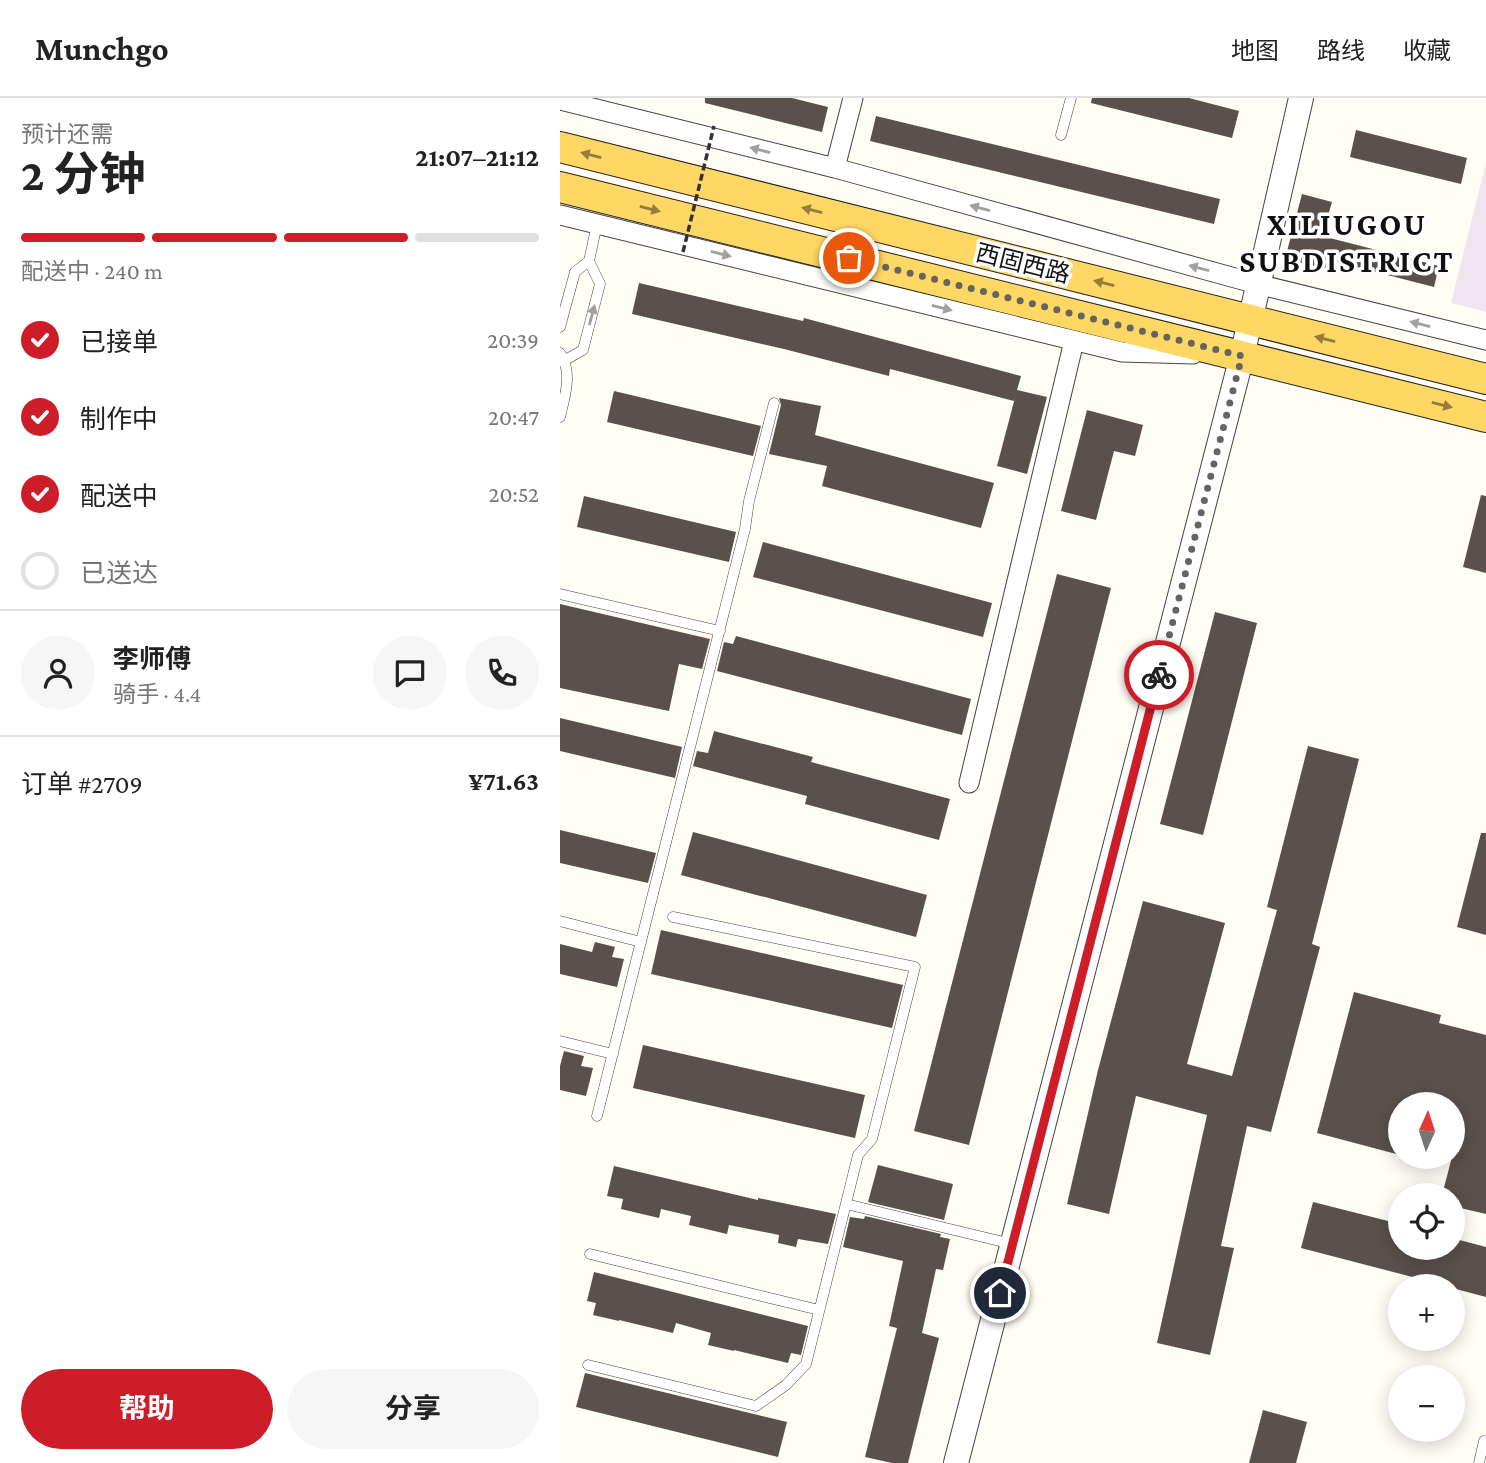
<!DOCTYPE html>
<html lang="zh">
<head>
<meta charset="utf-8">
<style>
  :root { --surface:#fff; --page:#f6f6f6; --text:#222; --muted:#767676; --line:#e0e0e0; --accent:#cd1d28 }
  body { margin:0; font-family:"Crimson Pro","Noto Sans SC",serif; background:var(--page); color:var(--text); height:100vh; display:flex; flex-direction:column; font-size:26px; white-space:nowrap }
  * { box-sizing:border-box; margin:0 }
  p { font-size:23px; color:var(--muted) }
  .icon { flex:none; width:38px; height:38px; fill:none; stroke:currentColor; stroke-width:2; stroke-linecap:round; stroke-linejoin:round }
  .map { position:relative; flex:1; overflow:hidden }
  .sheet { display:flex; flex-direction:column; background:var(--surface); width:560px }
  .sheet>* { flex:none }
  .needle { width:46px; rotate:3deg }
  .tools { position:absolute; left:828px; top:994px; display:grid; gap:14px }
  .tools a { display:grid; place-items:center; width:77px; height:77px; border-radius:50%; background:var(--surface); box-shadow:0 4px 18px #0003; font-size:35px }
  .pin { position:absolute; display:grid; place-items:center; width:60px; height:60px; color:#fff; margin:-30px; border:4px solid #fff; border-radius:50%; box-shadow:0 2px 7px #0007 }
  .courier { position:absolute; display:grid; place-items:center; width:70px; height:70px; margin:-35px; border:5px solid #cd1d28; border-radius:50%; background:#fff; color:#222; box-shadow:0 2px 9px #0007 }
  .headline em { font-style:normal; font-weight:700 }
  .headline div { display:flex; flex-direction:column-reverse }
  .headline { display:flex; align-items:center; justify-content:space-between; height:119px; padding:0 21px }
  h1 { font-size:46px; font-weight:700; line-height:52px }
  .bar { display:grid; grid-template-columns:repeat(4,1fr); gap:10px 7px; align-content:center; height:84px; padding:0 21px }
  .bar i { height:9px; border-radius:5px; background:var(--line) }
  .bar .selected { background:var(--accent) }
  .bar p { grid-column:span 4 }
  .line { display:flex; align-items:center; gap:18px; padding:0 21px; border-top:2px solid var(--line) }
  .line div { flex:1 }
  .round { display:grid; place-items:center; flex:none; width:74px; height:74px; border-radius:37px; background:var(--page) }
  ol { padding:0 21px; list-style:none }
  li { display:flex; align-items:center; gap:21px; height:77px }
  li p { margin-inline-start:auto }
  li .icon { padding:7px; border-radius:50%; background:var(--accent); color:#fff; stroke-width:4 }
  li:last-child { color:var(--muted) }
  li i { width:38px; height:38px; border:4px solid var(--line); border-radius:50% }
  .button { display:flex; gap:14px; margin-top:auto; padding:14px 21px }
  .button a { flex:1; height:80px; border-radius:42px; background:var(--accent); color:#fff; font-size:28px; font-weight:700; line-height:80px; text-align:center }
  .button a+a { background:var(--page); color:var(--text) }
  header { display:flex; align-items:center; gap:42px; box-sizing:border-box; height:98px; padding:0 35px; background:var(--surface); border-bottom:2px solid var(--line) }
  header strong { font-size:33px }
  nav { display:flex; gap:38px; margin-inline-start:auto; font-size:24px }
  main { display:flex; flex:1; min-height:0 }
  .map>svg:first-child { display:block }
</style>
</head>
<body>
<header>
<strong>Munchgo</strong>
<nav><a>地图</a><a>路线</a><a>收藏</a></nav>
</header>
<main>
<section class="sheet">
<div class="headline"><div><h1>2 分钟</h1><p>预计还需</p></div><em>21:07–21:12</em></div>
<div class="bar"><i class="selected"></i><i class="selected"></i><i class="selected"></i><i></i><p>配送中 · 240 m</p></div>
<ol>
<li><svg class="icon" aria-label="check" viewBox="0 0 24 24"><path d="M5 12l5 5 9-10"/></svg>已接单<p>20:39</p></li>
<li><svg class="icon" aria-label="check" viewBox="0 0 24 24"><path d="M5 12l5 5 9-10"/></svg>制作中<p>20:47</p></li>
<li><svg class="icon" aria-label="check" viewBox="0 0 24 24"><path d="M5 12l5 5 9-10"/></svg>配送中<p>20:52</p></li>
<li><i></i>已送达</li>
</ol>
<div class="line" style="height:126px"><a class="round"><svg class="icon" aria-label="person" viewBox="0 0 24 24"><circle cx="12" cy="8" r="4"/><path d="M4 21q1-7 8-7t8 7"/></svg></a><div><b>李师傅</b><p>骑手 · 4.4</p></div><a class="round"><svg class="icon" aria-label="chat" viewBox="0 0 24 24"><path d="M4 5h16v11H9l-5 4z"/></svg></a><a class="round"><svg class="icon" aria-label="phone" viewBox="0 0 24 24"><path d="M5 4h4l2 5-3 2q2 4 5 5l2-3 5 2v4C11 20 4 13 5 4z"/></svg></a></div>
<div class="line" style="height:91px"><div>订单 #2709</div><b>¥71.63</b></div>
<div class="button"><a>帮助</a><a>分享</a></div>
</section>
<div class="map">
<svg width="926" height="1365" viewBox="0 0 926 1365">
  <rect width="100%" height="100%" fill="#fffdf4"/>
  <!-- industrial -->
  <path fill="#eee5ef" d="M926 65V214L891 205Z"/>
  <!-- building -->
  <path fill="#5a514c" d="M145 0H232L268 9 262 34 145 5Z
    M532 0H629L679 13 672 40 531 5Z
    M316 18 660 101 654 126 310 43Z
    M796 32 907 60 901 86 790 59Z
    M742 96 772 104 762 138 879 168 874 189 769 162 766 172 725 161Z
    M79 185 243 223 244 220 461 278 454 303 330 271 329 278 224 251 72 216Z
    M457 292 487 299 467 376 437 368Z
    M54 293 201 328 193 358 47 324Z
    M219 300 261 308 255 337 434 385 421 430 262 388 267 368 209 356 221 307Z
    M527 312 583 327 575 358 554 353 536 422 501 413Z
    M921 397 926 398V475L903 469Z
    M24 398 176 434 169 464 17 429Z
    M203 444 432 505 423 539 193 479Z
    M497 476 551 490 409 1047 354 1033Z
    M0 506 150 541 142 571 119 566 109 613 0 590Z
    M655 514 697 525 643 737 600 726Z
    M176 538 411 601 402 637 157 573 164 544 173 546Z
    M0 620 122 649 115 680 0 653Z
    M154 633 253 659 251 664 390 701 379 742 245 706 247 698 133 668 137 653 148 655Z
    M748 648 799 661 752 846 760 849 711 1034 687 1028 661 1148 674 1150 650 1257 597 1245 647 1017 576 998 549 1116 507 1106 538 972 583 803 665 825 627 966 672 978 717 812 707 809Z
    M0 732 96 755 88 785 0 765Z
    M133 734 367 797 356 839 121 777Z
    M921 735H926V837L897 829Z
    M101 832 343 887 332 930 91 876Z
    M35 844 55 849 52 859 64 861 57 889 0 876V846L32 854Z
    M794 894 881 917 879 925 926 937V1116L892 1108V1097H882L892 1059V1006H840V1057L757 1035Z
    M83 947 305 997 295 1040 73 990Z
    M4 953 24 958 21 968 33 970 26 998 0 992V968Z
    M318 1067 393 1086 384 1122 308 1104Z
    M54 1068 198 1102V1100L276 1116 268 1146 238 1141 236 1149 218 1145 219 1137 169 1127 167 1136 129 1127 131 1118 101 1111 99 1120 61 1111 63 1101 47 1098Z
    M753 1104 840 1126V1150H892V1140L926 1149V1199L892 1190V1188H887L741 1150Z
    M305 1118 381 1136 380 1139 390 1141 383 1172 376 1171 362 1235 379 1240 348 1365H332L305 1359 337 1230 329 1228 343 1163 283 1149 290 1119 304 1121Z
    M34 1174 248 1228 241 1257 231 1255 228 1265 174 1252V1253L148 1247 151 1235 116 1225 113 1235 59 1222V1223L33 1217 36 1205 27 1203Z
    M25 1275 227 1324 218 1359 16 1309Z
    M703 1312 747 1324 736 1365H689Z"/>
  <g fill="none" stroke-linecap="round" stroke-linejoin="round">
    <!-- service casing -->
    <g stroke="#444" stroke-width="11">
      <path id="service" d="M501 37 511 0
        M0 229 15 174 29 163
        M0 255C13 274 5 298 0 319
        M0 263 5 262 23 252 40 186 29 163 37 126
        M0 496 160 533
        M0 823 81 844
        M0 943 53 956
        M37 1018 185 431 189 403 214 305
        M286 1106 452 1146
        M30 1156 259 1212
        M28 1267 196 1308 226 1287 246 1266 298 1057 312 1041 355 869 113 819
        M919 1365 924 1343"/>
    </g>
    <!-- minor casing -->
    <g stroke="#444" stroke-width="21">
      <path id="minor" d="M0 2 275 70 697 186 926 242
        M275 70 293 0
        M0 117 562 254 633 256
        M409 685 514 243"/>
    </g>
    <!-- tertiary casing -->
    <g stroke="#444" stroke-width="26">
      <path id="tertiary" d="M396 1365 682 258 741 0"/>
    </g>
    <!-- primary casing -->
    <g stroke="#222" stroke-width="32">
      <path id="primary" d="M0 49 926 281
        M0 89 926 319"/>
    </g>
    <!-- service -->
    <use href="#service" stroke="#fff" stroke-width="10"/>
    <!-- minor -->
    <use href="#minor" stroke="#fff" stroke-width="19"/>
    <!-- tertiary -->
    <use href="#tertiary" stroke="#fff" stroke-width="24"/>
    <!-- primary -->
    <use href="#primary" stroke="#ffd764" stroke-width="30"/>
    <!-- path-bridge -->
    <path stroke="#333" stroke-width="3.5" stroke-dasharray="7 3.5" stroke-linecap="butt" d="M123 154 154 28"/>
  </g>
  <!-- one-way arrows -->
  <defs><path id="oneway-solid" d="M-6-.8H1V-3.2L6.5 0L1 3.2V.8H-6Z" transform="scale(1.75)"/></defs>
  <g fill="#a0a0a0">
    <use href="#oneway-solid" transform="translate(200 52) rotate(-166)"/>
    <use href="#oneway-solid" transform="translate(420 110) rotate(-165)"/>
    <use href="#oneway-solid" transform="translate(161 156) rotate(14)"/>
    <use href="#oneway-solid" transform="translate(639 170) rotate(-165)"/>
    <use href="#oneway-solid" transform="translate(382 210) rotate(14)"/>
    <use href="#oneway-solid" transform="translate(32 217) rotate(-75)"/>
    <use href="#oneway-solid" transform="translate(860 226) rotate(-166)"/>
  </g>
  <g fill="#947e3f">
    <use href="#oneway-solid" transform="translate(31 57) rotate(-166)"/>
    <use href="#oneway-solid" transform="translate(90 111) rotate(14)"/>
    <use href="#oneway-solid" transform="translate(252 112) rotate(-166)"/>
    <use href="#oneway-solid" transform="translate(544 185) rotate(-166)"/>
    <use href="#oneway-solid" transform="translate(765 241) rotate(-166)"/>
    <use href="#oneway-solid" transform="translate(882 307) rotate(14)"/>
  </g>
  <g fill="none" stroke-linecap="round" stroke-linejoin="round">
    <!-- done -->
    <path stroke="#646460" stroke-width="7" stroke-dasharray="0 12.6" d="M289 160 682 258 599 577"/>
    <!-- route -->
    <path stroke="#cd1d28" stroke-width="9" d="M440 1195 599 577"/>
  </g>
  <g text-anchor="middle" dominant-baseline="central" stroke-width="7" stroke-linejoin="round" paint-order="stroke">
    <!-- street labels -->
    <g font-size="24" fill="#111" stroke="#fff">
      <text transform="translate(463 165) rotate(14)">西固西路</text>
    </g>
    <!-- district labels -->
    <g font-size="32" font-weight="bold" letter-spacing="2" fill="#111" stroke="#fff">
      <text x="787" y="126">XILIUGOU<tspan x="787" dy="37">SUBDISTRICT</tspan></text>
    </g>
  </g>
</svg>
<div class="tools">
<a><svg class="needle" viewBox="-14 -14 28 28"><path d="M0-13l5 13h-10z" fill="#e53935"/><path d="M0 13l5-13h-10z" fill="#767676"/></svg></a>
<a><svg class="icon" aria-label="locate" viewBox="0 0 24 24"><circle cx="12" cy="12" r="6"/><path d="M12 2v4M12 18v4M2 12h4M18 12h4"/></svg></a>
<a>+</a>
<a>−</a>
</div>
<div class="pin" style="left:289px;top:160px;background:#ea580c"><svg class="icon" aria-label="bag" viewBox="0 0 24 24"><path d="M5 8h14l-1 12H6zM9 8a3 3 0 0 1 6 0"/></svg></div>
<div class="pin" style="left:440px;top:1195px;background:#1f2937"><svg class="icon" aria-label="home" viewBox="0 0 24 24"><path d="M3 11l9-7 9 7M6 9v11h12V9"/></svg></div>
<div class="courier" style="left:599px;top:577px"><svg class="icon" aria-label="bike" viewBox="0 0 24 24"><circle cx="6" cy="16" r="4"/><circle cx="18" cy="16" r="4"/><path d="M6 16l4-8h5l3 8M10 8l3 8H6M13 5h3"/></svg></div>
</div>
</main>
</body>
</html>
